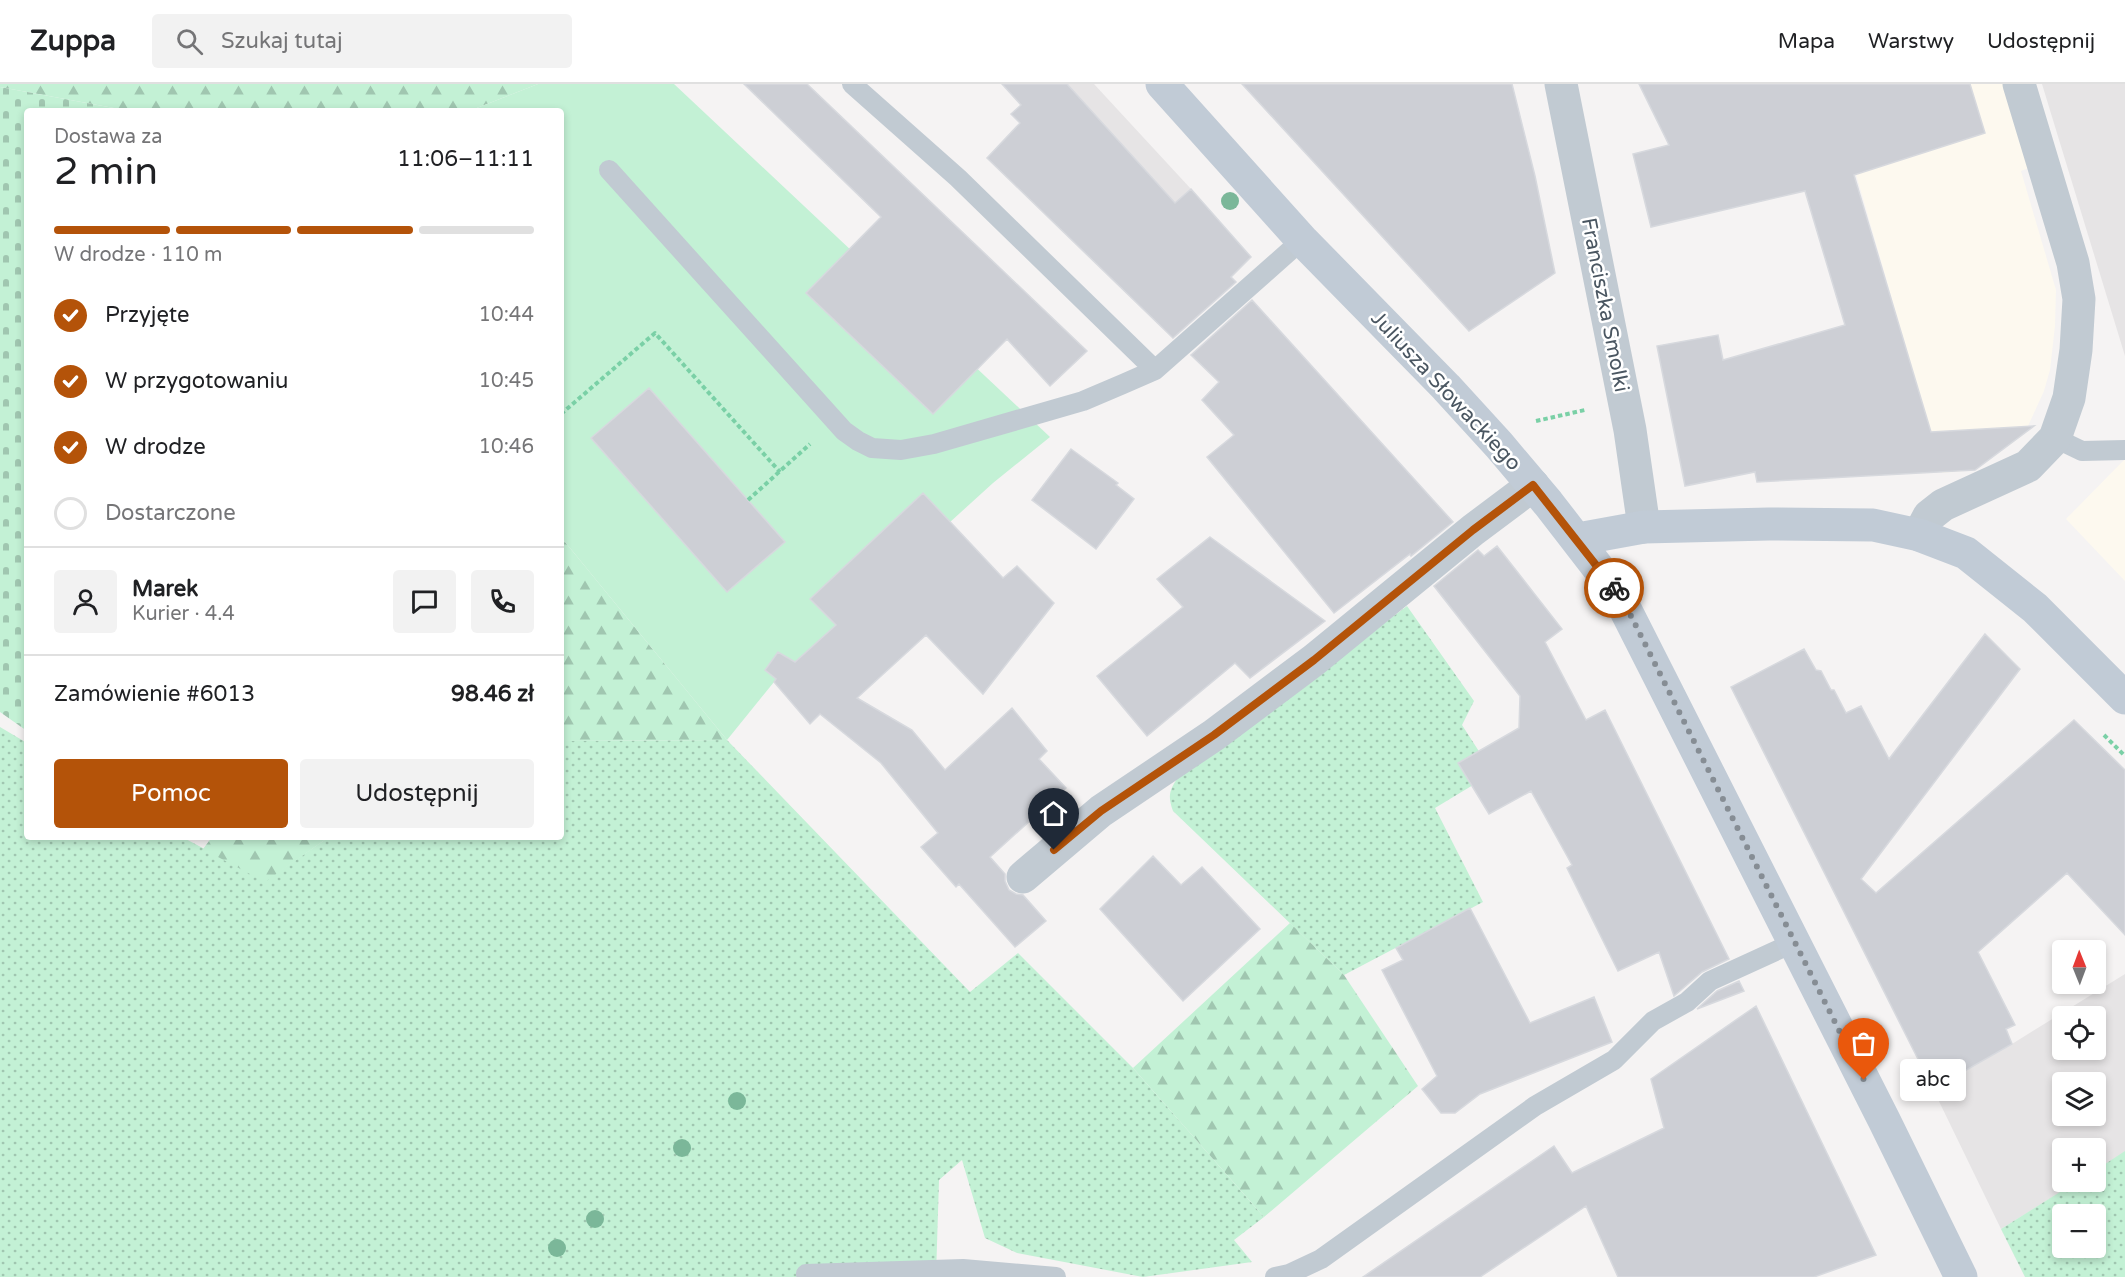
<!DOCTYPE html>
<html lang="pl">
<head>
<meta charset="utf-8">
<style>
  :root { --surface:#fff; --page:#f2f2f2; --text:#202124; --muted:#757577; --line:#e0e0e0; --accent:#b45309 }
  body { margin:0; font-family:"Varela Round",sans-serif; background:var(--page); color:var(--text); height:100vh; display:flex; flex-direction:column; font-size:22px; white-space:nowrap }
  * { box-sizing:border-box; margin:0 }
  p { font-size:20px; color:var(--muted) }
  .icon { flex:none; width:33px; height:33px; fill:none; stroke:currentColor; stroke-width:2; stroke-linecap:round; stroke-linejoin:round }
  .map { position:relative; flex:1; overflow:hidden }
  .details { position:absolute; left:24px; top:24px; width:540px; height:732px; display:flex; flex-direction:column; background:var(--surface); border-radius:6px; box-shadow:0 3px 9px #0003 }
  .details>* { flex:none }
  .needle { width:39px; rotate:359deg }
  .controls { position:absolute; left:2052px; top:856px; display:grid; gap:12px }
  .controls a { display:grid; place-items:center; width:54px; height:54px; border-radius:6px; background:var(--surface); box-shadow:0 3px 9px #0003; font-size:30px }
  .pin { position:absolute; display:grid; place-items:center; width:51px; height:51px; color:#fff; margin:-62px -26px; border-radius:50% 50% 50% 0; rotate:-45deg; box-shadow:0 0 6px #0007 }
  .pin .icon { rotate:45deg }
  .courier { position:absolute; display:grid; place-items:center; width:60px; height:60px; margin:-30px; border:4px solid #b45309; border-radius:50%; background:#fff; color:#222; box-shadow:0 2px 8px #0007 }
  .bubble { position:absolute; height:42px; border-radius:6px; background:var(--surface); box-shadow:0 3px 9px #0003; font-size:20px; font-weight:600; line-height:42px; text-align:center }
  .head em { font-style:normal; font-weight:600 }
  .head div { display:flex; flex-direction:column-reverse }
  .head { display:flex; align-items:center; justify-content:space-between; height:102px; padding:0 30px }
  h1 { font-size:39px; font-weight:600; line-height:45px }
  .bar { display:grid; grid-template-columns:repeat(4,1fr); gap:9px 6px; align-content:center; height:72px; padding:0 30px }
  .bar i { height:8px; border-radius:4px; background:var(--line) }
  .bar .on { background:var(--accent) }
  .bar p { grid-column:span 4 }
  .line { display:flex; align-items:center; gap:15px; padding:0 30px; border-top:2px solid var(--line) }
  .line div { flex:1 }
  .round { display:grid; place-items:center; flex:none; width:63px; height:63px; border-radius:6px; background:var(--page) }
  ol { padding:0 30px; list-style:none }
  li { display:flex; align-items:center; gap:18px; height:66px }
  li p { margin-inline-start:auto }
  li .icon { padding:6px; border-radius:50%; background:var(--accent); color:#fff; stroke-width:4 }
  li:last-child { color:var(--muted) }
  li i { width:33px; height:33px; border:3px solid var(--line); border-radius:50% }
  .action { display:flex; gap:12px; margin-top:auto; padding:12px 30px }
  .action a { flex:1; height:69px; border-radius:6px; background:var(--accent); color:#fff; font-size:24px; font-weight:600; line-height:69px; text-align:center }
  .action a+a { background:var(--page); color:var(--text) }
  header { display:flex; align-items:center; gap:36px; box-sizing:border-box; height:84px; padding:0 30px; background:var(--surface); border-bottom:2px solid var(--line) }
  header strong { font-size:28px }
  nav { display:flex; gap:33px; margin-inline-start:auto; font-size:21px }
  .search { width:420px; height:54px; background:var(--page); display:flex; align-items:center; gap:15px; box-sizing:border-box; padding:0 21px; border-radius:6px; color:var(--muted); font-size:22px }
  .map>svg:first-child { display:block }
</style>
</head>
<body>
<header>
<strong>Zuppa</strong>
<div class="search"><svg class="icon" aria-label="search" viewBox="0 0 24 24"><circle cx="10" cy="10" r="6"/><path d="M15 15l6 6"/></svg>Szukaj tutaj</div>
<nav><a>Mapa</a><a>Warstwy</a><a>Udostępnij</a></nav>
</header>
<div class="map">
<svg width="2125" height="1193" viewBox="0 0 2125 1193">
  <defs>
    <pattern id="green-dots" width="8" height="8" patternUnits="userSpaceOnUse" patternTransform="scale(1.5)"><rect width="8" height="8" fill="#c3f1d5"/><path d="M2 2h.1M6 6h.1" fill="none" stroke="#a0c6b0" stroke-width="1.8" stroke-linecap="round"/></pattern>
    <pattern id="forest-firs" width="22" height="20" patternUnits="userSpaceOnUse" patternTransform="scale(1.5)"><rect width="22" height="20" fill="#c3f1d5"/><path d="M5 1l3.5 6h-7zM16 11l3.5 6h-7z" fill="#a0c6b0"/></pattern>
    <pattern id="cemetery-stones" width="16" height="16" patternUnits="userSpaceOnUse" patternTransform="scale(1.5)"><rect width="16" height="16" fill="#c3f1d5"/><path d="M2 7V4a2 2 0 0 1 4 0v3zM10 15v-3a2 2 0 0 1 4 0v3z" fill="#a0c6b0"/></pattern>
  </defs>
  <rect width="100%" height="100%" fill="#f5f3f3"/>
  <!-- commercial -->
  <path fill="#fdf9ef" d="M1830 0H2019L2043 79 2021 87 2056 206 2055 242 2050 286 2044 307 2028 342 1976 386 1942 389Z
    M2125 375V497L2066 435Z"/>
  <!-- education -->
  <path fill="#e6e4e5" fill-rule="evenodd" d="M1045 0H1094L1191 105 1139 152 1011 30Z
    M2042 0H2125V272Z
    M2125 890V1068L2096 1086V1065H2062V1098H2077L2001 1145 1933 1005 2012 960ZM2062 933H2096V966H2062ZM2062 999H2096V1032H2062Z"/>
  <!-- green -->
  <path fill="url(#green-dots)" fill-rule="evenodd" d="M1407 522 1474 617 1462 641 1493 689 1435 724 1483 818 1344 891 1173 727C1167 711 1170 705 1179 692Z
    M0 643 27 659V753H182L265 797 329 753H561V657L727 656 970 908 1018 869 1133 984 1264 1133 1234 1156 1252 1178 1143 1193 1017 1169 985 1154 962 1076 939 1096 936 1193H0Z
    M2125 1067V1193H2025L2001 1145 2076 1098H2096V1086ZM2062 1131H2096V1164H2062Z"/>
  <!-- forest -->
  <path fill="url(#forest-firs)" d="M0 0H538L469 27H130L0 3Z
    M561 453 727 656 561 657Z
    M212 753H329L265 798 203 765Z
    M1290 839 1344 891 1418 1002 1264 1133 1133 984Z"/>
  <!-- cemetery -->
  <path fill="url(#cemetery-stones)" d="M0 3 130 27H27V647L0 628Z"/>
  <!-- pitch -->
  <path fill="#c3f1d5" d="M538 0H674L1050 353 993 399 774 598 727 656 561 453V27H469Z"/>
  <!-- building -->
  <path fill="#cdcfd5" stroke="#d7d9de" stroke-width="1.5" d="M744 0H807L1087 267 1050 302 1007 255 933 330 806 209 881 133Z
    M1002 0H1067L1175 119 1191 105 1251 173 1231 193 1236 198 1173 254 987 74 1020 39 1011 30 1021 21Z
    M1242 0H1512L1535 92 1555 189 1469 247Z
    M1639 0H1970L1985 49 1854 91 1931 348 2034 342 1975 386 1757 398 1755 388 1685 402 1657 262 1718 251 1723 276 1845 241 1805 107 1651 143 1633 70 1669 61Z
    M1252 216 1453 438 1411 472 1410 470 1334 529 1207 373 1234 351 1202 316 1219 298 1191 271Z
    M649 304 785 458 727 508 591 354Z
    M1071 365 1118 399 1116 401 1134 415 1096 465 1032 416Z
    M923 409 1003 494 1017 482 1054 519 983 610 926 551 857 614 912 646 945 686 1012 624 1047 667 1039 675 1066 704 990 773 1005 790V797L1009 806 1016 810 1023 811 1046 837 1015 863 959 800 956 803 921 763 938 749 881 679 820 630 810 640 774 598 776 595 765 586 778 568 795 578 836 541 810 515Z
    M1210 453 1325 537 1250 594 1235 579 1147 652 1097 592 1183 523 1157 495Z
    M1497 462 1562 545 1545 558 1586 636 1605 626 1729 875 1702 888 1674 912 1659 868 1618 887 1567 784 1572 781 1531 707 1489 730 1458 679 1519 644 1520 612 1434 502 1478 466 1484 472Z
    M1985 550 2020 585 1861 795 1876 809 2074 636 2125 686V851L2067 789 1978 868 2015 941 2006 945 2012 960 1933 1005 1731 603 1804 565 1816 586 1821 587 1831 606H1834L1846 629 1861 622 1889 675Z
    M1153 772 1181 801 1202 783 1260 845 1183 917 1100 825Z
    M1470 824 1530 939 1594 913 1612 958 1480 1010 1455 1029H1441L1422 1005 1437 992 1382 886 1403 876 1396 864Z
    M1739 897 1744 907 1697 925 1717 907Z
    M1756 922 1876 1171 1814 1193H1618L1586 1122 1480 1193H1363L1554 1062 1572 1089 1664 1044 1651 995Z"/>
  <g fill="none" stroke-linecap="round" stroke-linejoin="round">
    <!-- path -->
    <path stroke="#7ad0a6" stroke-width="4" stroke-dasharray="4.5 3" stroke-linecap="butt" d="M561 330 655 249 780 388
      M1536 337 1585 326
      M748 416 810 360
      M2104 651 2125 672"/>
    <!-- lane -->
    <path stroke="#c1cad2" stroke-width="20" d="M852 0 958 94 1155 286
      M609 86 844 347 858 357 872 364 901 366 934 360 1083 317 1123 300 1155 286 1302 156
      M2055 354 2082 367 2125 366
      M806 1190 963 1185 1056 1193
      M1275 1193 1289 1190 1321 1175 1535 1022 1614 976 1653 937 1687 918 1710 897 1793 859"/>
    <!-- street -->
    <path stroke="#c1cad2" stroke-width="33" d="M1561 0 1630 346 1644 443
      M1919 451 1929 432 1943 421 2028 382 2055 354 2069 314 2076 266 2079 215 2073 179 2019 0
      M1023 793 1101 727 1214 651 1314 576 1473 446 1533 401"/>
    <!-- secondary -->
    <path stroke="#c1cbd6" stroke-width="33" d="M1162 0 1302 156 1446 303 1499 361 1548 419 1616 507 1884 1036 1961 1193
      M1578 455 1644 443 1769 440 1873 441 1919 451 1966 469 2035 524 2125 614"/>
  </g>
  <!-- trees -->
  <g fill="#7bb799">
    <circle cx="1230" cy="117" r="9"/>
    <circle cx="737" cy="1017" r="9"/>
    <circle cx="682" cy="1064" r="9"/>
    <circle cx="595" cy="1135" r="9"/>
    <circle cx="557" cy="1164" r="9"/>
  </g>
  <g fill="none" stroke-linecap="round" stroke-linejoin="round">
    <!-- done -->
    <path stroke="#868d94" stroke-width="6" stroke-dasharray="0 10.8" d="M1614 504 1628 526 1864 996"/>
    <!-- route -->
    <path stroke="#b45309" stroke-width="8" d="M1054 766 1101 727 1214 651 1314 576 1473 446 1533 401 1614 504"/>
  </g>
  <g text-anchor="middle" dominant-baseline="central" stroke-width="5" stroke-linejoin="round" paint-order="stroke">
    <!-- street labels -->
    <g font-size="21" fill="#4a5661" stroke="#fff">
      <text transform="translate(1605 221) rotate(79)">Franciszka Smolki</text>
      <text transform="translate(1446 307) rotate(47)">Juliusza Słowackiego</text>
    </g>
  </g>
</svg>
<div class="controls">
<a><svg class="needle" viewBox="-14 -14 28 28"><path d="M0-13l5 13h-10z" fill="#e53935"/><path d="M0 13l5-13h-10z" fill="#757577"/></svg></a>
<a><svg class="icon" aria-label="locate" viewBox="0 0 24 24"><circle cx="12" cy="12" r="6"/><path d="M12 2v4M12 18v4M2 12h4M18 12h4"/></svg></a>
<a><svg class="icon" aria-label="layers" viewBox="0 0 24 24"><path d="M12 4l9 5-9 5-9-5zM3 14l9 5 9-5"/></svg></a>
<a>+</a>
<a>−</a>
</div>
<div class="pin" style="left:1864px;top:996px;background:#ea580c"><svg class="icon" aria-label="bag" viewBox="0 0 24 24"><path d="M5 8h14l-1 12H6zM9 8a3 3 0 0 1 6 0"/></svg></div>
<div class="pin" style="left:1054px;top:766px;background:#1f2937"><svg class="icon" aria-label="home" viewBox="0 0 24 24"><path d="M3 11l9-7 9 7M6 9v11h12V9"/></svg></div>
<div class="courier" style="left:1614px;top:504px"><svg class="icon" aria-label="bike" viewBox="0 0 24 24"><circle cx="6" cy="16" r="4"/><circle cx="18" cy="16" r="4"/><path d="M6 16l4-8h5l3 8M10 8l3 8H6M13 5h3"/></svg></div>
<div class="bubble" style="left:1900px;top:975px;width:66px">abc</div>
<section class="details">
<div class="head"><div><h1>2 min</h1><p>Dostawa za</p></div><em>11:06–11:11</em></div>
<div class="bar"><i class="on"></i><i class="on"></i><i class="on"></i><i></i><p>W drodze · 110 m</p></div>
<ol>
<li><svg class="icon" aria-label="check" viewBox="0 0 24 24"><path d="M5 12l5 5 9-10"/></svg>Przyjęte<p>10:44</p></li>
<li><svg class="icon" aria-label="check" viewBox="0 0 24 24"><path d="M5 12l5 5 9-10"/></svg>W przygotowaniu<p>10:45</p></li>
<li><svg class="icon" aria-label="check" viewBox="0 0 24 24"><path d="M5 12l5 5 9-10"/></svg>W drodze<p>10:46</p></li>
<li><i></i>Dostarczone</li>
</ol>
<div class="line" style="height:108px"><a class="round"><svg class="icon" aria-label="person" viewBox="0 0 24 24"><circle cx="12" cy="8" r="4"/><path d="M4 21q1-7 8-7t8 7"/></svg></a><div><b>Marek</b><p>Kurier · 4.4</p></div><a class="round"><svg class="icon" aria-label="chat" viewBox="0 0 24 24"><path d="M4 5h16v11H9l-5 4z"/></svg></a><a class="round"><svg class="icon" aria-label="phone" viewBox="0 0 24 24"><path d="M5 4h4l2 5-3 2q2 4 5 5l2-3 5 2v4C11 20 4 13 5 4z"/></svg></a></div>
<div class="line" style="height:78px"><div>Zamówienie #6013</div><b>98.46 zł</b></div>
<div class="action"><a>Pomoc</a><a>Udostępnij</a></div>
</section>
</div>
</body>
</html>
